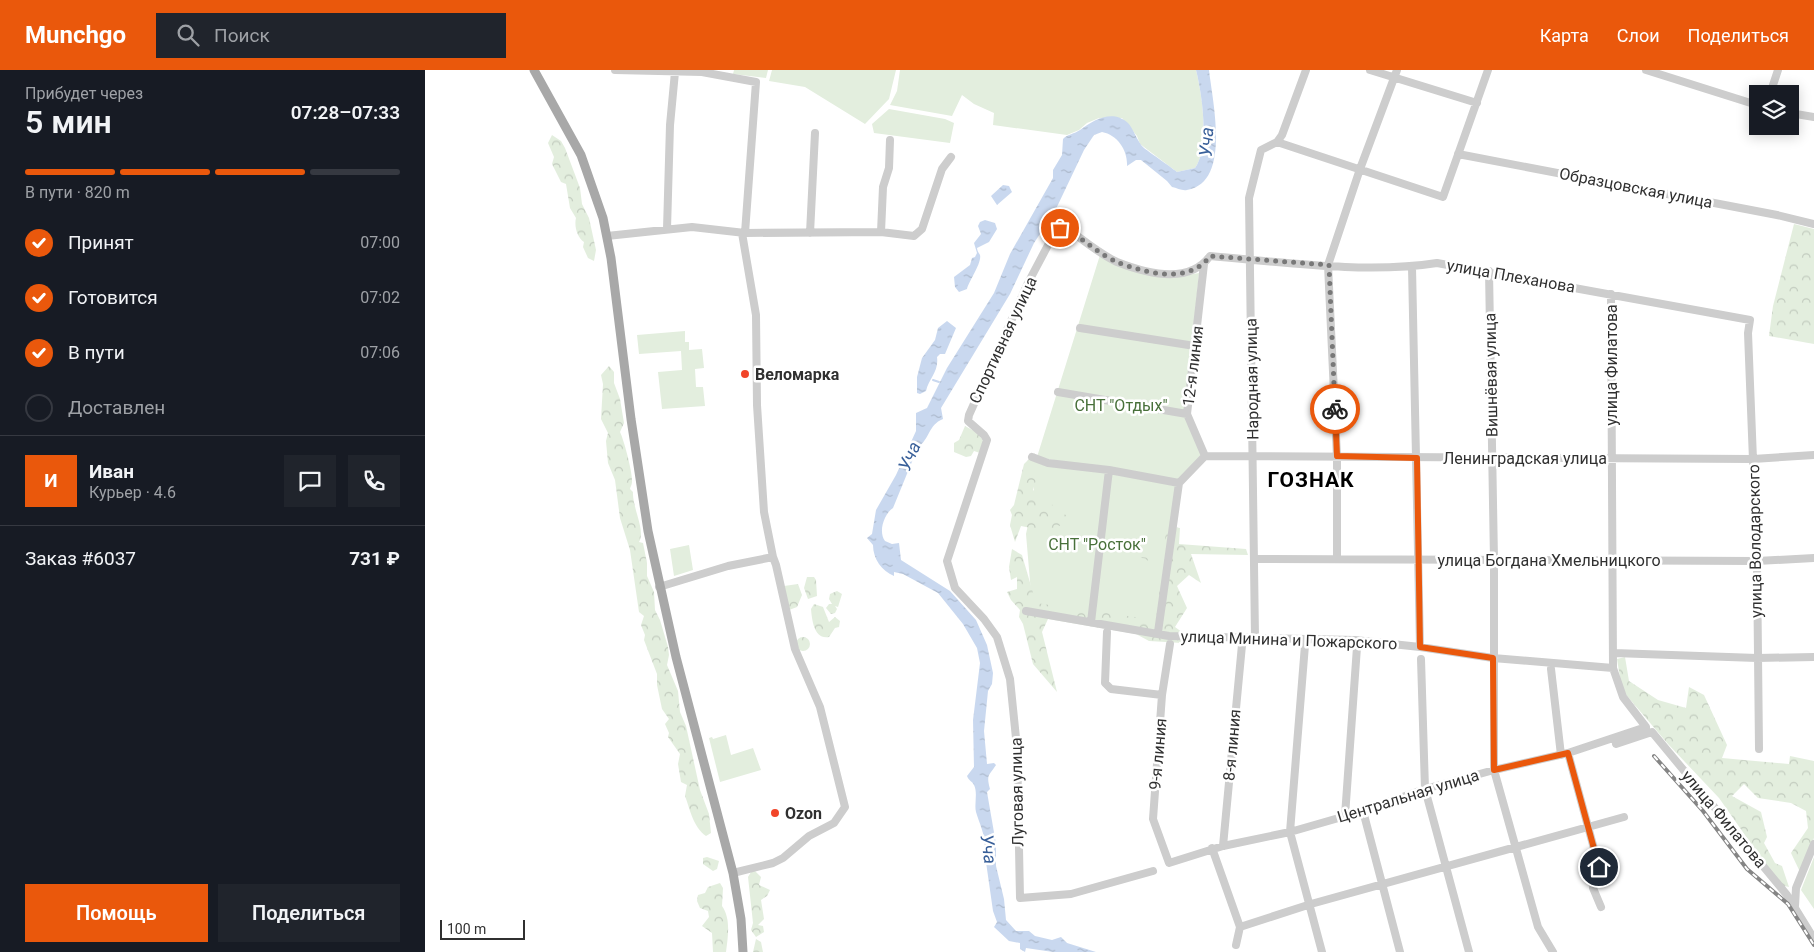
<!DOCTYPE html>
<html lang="ru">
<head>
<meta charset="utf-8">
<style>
  :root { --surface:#171b24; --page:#20242c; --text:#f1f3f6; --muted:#9ea1a6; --line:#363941; --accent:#ea580c }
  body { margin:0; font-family:Roboto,sans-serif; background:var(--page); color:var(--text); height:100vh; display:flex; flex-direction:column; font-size:19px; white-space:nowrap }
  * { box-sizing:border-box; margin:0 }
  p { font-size:16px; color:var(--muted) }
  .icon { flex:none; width:28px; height:28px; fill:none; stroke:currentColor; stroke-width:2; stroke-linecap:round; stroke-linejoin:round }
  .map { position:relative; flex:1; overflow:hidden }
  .side { display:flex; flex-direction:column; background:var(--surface); width:425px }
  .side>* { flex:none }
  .controls { position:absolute; left:1324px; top:15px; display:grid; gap:10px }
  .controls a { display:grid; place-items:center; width:50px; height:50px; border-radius:0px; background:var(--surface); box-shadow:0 2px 12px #0003; font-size:25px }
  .scale { position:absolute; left:15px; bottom:12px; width:85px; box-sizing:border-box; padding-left:5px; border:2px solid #303030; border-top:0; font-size:14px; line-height:18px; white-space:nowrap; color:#303030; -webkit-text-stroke:4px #fff; paint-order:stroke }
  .pin { position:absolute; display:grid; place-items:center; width:42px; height:42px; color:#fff; margin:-21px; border:2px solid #fff; border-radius:50%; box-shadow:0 1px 5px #0007 }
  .courier { position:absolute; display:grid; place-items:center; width:50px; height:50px; margin:-25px; border:4px solid #ea580c; border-radius:50%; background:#fff; color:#222; box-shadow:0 1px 6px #0007 }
  .headline em { font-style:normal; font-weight:600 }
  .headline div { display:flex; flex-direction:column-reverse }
  .headline { display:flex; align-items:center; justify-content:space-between; height:85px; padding:0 25px }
  h1 { font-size:32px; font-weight:600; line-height:38px }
  .bar { display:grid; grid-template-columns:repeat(4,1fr); gap:8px 5px; align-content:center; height:60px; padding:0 25px }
  .bar i { height:6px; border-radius:4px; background:var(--line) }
  .bar .active { background:var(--accent) }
  .bar p { grid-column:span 4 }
  .line { display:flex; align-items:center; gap:12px; padding:0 25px; border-top:1px solid var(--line) }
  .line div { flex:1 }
  .round { display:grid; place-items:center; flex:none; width:52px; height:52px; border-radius:0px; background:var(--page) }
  ol { padding:0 25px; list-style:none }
  li { display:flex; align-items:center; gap:15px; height:55px }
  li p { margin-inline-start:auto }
  li .icon { padding:5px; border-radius:50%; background:var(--accent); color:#fff; stroke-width:4 }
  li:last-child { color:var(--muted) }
  li i { width:28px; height:28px; border:2px solid var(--line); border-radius:50% }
  .button { display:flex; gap:10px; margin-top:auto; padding:10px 25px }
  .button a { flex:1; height:58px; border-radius:0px; background:var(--accent); color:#fff; font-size:20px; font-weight:600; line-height:58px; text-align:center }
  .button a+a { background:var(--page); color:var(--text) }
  header { display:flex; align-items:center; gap:30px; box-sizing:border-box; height:70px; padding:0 25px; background:var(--accent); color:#fff }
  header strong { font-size:24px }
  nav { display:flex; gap:28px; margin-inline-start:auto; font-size:18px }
  .search { width:350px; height:45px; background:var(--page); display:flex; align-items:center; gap:12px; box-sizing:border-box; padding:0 18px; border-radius:0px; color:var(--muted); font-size:19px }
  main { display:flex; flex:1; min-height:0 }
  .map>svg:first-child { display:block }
</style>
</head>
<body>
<header>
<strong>Munchgo</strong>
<div class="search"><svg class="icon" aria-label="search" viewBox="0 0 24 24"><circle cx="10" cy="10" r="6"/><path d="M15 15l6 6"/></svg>Поиск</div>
<nav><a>Карта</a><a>Слои</a><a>Поделиться</a></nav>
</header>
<main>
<section class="side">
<div class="headline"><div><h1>5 мин</h1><p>Прибудет через</p></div><em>07:28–07:33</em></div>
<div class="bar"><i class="active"></i><i class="active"></i><i class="active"></i><i></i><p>В пути · 820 m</p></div>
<ol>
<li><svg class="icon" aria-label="check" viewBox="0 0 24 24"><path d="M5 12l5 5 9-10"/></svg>Принят<p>07:00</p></li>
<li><svg class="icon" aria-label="check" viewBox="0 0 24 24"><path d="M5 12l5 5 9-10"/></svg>Готовится<p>07:02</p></li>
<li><svg class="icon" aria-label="check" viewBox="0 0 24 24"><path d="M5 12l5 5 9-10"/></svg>В пути<p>07:06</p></li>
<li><i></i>Доставлен</li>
</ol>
<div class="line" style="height:90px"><b class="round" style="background:var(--accent);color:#fff">И</b><div><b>Иван</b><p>Курьер · 4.6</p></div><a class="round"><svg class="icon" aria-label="chat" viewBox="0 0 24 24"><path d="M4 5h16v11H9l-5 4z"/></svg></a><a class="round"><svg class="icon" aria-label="phone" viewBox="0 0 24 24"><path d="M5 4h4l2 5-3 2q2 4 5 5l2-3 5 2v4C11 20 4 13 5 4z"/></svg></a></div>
<div class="line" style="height:65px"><div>Заказ #6037</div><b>731 ₽</b></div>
<div class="button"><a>Помощь</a><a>Поделиться</a></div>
</section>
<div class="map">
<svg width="1389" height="882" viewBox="0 0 1389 882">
  <defs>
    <pattern id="forest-crowns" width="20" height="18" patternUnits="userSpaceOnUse" patternTransform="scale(1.25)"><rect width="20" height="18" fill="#e3eede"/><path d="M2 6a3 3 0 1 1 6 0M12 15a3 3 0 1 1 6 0" fill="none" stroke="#c3ccbf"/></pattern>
    <pattern id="water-ripples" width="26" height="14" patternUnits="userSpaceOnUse" patternTransform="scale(1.25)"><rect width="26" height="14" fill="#c9d8ef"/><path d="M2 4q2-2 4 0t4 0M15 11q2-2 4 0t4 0" fill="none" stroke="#adbacd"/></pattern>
  </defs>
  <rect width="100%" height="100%" fill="#fff"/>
  <!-- green -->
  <path fill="#e3eede" d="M309 0H343L341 8 308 4Z
    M347 0H471L464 29 440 54 380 17 344 11Z
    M475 0H771C777 24 785 77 770 98L752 102 715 74 712 66 697 48H674L662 53 654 60 642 65 568 55 569 43 549 34 537 25 527 46 465 35 472 21Z
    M464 39 520 49 529 53 525 73 449 63 447 54Z
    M675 185 736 207 746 208 774 203 760 346 778 385 754 412 612 387Z
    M260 261V272H264V280L277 279 279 298 270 299 271 317H278L280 336 237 339 233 302 257 300 256 281 214 284 212 265Z
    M608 391 751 415 732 555 607 535 601 464 609 427Z
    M264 475 268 500 249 506 245 479Z
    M301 665 306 685 328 678 336 700 295 712 284 668 287 667 288 669Z
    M1389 787V839L1376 820Z"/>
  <!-- forest -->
  <path fill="url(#forest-crowns)" d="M127 65 136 71 140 78 155 118 157 134 164 148 171 180 169 191 163 188 158 177 159 172C152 167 149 156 151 148L145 138 141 114 136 112 127 94 129 87 123 73Z
    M1369 154 1389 159V274L1344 266 1348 236Z
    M184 296 189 302V313L195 329 199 353 195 362C199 370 208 404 207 412 207 415 205 417 205 419L208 422C207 437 221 461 214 472L218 473 222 493V506L229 522 230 540 235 550 243 577 244 585 242 595 253 621 255 642 261 656 275 720 284 744 286 763 281 766C268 757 265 739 260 726L262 715 256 712 253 694 255 684 243 667 244 663 240 654 244 649 237 639 232 615V604L219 570 220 565 216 555 219 546 214 542 205 480 195 448 190 410 183 393 181 371 183 363 176 349 178 314 176 305Z
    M540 356 553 363 558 371 555 383 549 381 546 386 541 387 529 382V373L534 370Z
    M610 383 612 407 608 420 642 446 640 458 637 454 626 462 623 453 616 460 596 456 590 472 585 455 587 445 585 440 589 435 599 394Z
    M742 456 755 458 754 474 821 479 823 485 766 484 776 513 764 505 752 516 762 538 750 557 773 574 724 571 711 564 623 549 617 562 632 622 608 594 598 554 594 547 595 540 586 530 582 522 592 519V507L586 510 584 497 587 479 597 485 611 533 731 550 737 497 715 487 737 489Z
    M382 507H389L391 510 392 526 383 529 379 518Z
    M373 514 377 525 372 537 364 540 359 516Z
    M412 521 417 524 413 537 410 536 412 539 410 543 406 544 401 538 404 534H407L404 529 405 524Z
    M389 534 398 537 404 552 410 547 415 551 414 557 410 558 404 567C389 570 387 550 386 539Z
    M371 574a7 7 0 1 1 14 0a7 7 0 1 1-14 0Z
    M1200 587 1204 611 1233 630 1261 638 1264 617 1279 625 1302 675 1297 688 1364 694 1365 686 1389 691V768L1375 802 1366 783 1383 758 1381 741 1366 733 1333 728 1319 714 1307 726 1336 742 1342 767 1339 773 1350 793 1357 796 1364 817 1355 815 1294 728 1243 674 1197 620 1192 589Z
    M282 787 294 791 292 799 288 801 278 794V788Z
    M330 801 336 807 334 815 345 820 342 826 336 830 339 849 333 855 338 856 339 862 331 867 326 860 328 853 323 807 326 802Z
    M295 813 298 818 297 836C306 849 303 866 301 882H288L287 863 277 856 284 847 283 841 275 838 272 831 273 825 280 823 283 817Z
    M331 869 336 872 338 882H328Z"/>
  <!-- water -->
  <path fill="url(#water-ripples)" d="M771 0H784C787 29 807 113 762 120 757 121 752 118 747 117L742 111 716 90H711L702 96C703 81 693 65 677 62L669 65 659 80 630 141 609 173 585 224 516 338 518 349C503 355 505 369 493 377L468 438C459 444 453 462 460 471L467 474 474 473 476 490 525 521 551 550 562 575 568 603 567 614 563 621 559 661 562 694 569 693 571 695C564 706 561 704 565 719L562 722 571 774V796L579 829 581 850 591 861H604L610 866 627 870 636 867 642 873 671 882H628L601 878 600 882 595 879V873L584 871 569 857 572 852 568 841 561 792 556 790C565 775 556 758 551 742 549 734 553 723 549 715 547 711 544 711 542 706L549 697 548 650 555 593 552 578 538 554 513 523 478 504 469 502V506C457 501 448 489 448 475L442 468 447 464 451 440 471 405 491 361V343L502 338 522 298 569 223 585 184 628 108V100L637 85 638 69C643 64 649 64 655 60 669 50 687 39 703 53 708 58 713 73 719 78 724 82 750 100 752 102L770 98C785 77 777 24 771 0Z
    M578 115 584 116 587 122 572 135 566 126Z
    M560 150 570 153 572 159 564 172 552 178C552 181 554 183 555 185 557 193 544 211 542 219L534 222 530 217 529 207 545 195 547 188 550 187 552 183 549 173 556 164 553 156 555 152Z
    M522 251 531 258 520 284H515L512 287C514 302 504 308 501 321L495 324 492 323V307L497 288 510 270 513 258Z"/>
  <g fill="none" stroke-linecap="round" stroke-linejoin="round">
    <!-- stream -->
    <path stroke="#c9d8ef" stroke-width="2" d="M508 310 514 312"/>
    <!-- minor -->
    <path stroke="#cdcdcd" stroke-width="8" d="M190 0 277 2 331 12 320 163
      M945 0 1052 33
      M1221 0 1332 35
      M1345 24 1353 0
      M1365 43 1389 47
      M852 72 1018 127 1063 0
      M1033 84 1352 145 1389 154
      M242 159 245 55 250 2
      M456 162 458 117 464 98 465 70
      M385 163 390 63
      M182 166 267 157 320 163 456 162 489 166 497 159 517 99 526 87
      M987 197 995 577
      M1064 201 1069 490V700L1113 857 1128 882
      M655 258 770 276
      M633 322 762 344
      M780 386 1328 389 1389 385
      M607 387 623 393 684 400 754 413
      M829 489 1332 491 1389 488
      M912 489V387L903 195 935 99 972 0
      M234 517 303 496 348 487
      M601 541 744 566 930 570 995 577 1068 588 1188 598
      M666 552 684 400
      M682 562 680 613 686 619 737 625
      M733 562 754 413 780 386 762 344 779 194
      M830 567 824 128 836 80 852 72 857 65 881 0
      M745 574 737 625 728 749 744 793 798 776 865 762 938 741 1000 719 1069 700 1143 683 1221 657 1198 627 1188 598 1186 224
      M880 575 865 762 897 882
      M1189 583 1332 588 1389 587
      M996 589 1000 719 1044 882
      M1126 599 1136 685
      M1191 674 1227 662 1362 825 1389 869
      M1143 683 1174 797 1168 818 1176 837
      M938 741 975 882
      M920 746 932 577
      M798 776 817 575
      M787 778 815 857 811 875
      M728 801 646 824 595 828 592 678 585 609 572 567 559 549 530 518 522 491 562 370 559 365 543 351 544 345 603 213 631 160 640 157C656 168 674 184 692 192 720 203 764 215 785 186 857 192 941 204 1012 193L1325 250 1323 263 1332 491 1334 679
      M308 803 348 793 358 788 384 766 409 753 420 737 395 637 370 579 351 495 348 487 339 442 332 335 331 245 317 163
      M1370 836 1371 818 1389 774
      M815 857 886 834 1199 747"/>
    <!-- major -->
    <path stroke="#a8a8a8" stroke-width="9" d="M109 0 156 85 178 148 186 188 206 349 223 461 251 587 308 803 316 849 318 882"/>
    <!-- rail casing -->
    <g stroke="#858585" stroke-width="4">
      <path id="rail" d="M1229 686 1278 741 1322 799 1363 834 1389 875"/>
    </g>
    <!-- rail -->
    <use href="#rail" stroke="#fff" stroke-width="2" stroke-dasharray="5.5" stroke-linecap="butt"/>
  </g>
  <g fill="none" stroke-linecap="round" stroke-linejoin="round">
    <!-- done -->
    <path stroke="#787878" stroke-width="5" stroke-dasharray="0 9" d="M635 158 640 157C656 168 674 184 692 192 720 203 764 215 785 186L904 195 910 339"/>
    <!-- route -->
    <path stroke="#ea580c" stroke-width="6" d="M910 339 912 386 992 388 995 577 1068 588 1069 700 1143 683 1174 797"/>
  </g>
  <!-- markers -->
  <g fill="#f14529" stroke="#fff" stroke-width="2">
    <circle cx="320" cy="304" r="5"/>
    <circle cx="350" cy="743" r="5"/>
  </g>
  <g text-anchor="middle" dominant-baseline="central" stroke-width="5" stroke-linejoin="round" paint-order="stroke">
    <!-- street labels -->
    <g font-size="16" fill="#303030" stroke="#fff">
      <text transform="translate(1211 118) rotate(11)">Образцовская улица</text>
      <text transform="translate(1086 206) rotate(10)">улица Плеханова</text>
      <text transform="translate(578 270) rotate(-65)">Спортивная улица</text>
      <text transform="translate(1186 295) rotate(-90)">улица Филатова</text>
      <text transform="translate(768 296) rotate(-83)">12-я линия</text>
      <text transform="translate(1066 305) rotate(-91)">Вишнёвая улица</text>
      <text transform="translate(827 309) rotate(-91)">Народная улица</text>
      <text x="1100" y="388">Ленинградская улица</text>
      <text transform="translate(1330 471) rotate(-91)">улица Володарского</text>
      <text x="1124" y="490">улица Богдана Хмельницкого</text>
      <text transform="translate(864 570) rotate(2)">улица Минина и Пожарского</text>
      <text transform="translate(807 675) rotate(-85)">8-я линия</text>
      <text transform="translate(733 684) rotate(-85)">9-я линия</text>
      <text transform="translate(592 722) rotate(-91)">Луговая улица</text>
      <text transform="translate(983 726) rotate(-17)">Центральная улица</text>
      <text transform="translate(1299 749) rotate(50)">улица Филатова</text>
    </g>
    <!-- poi labels -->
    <g font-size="16" font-weight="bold" fill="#303030" stroke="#fff" text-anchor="start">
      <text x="330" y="304">Веломарка</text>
      <text x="360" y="743">Ozon</text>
    </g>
    <!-- park labels -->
    <g font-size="16" fill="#48703a" stroke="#fff">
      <text x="696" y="335">СНТ "Отдых"</text>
      <text x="672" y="474">СНТ "Росток"</text>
    </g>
    <!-- water labels -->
    <g font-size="18" font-style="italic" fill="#385f99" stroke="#fff">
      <text transform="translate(781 72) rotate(-86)">Уча</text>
      <text transform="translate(484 386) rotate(-66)">Уча</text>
      <text transform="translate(564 779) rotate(82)">Уча</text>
    </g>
    <!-- district labels -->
    <g font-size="21" font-weight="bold" letter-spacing="1" fill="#000" stroke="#fff">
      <text x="886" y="410">ГОЗНАК</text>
    </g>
  </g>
</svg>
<div class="controls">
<a><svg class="icon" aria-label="layers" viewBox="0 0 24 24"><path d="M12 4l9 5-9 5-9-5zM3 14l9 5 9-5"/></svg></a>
</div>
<div class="scale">100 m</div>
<div class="pin" style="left:635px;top:158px;background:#ea580c"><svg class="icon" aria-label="bag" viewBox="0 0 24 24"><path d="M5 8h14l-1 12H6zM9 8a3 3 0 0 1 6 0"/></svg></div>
<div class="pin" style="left:1174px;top:797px;background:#1f2937"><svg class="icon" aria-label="home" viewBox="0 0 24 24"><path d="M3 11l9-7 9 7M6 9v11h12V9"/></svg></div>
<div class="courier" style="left:910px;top:339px"><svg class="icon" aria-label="bike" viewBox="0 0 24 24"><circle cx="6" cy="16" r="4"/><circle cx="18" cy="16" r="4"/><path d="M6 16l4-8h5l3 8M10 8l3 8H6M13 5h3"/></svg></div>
</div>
</main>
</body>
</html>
